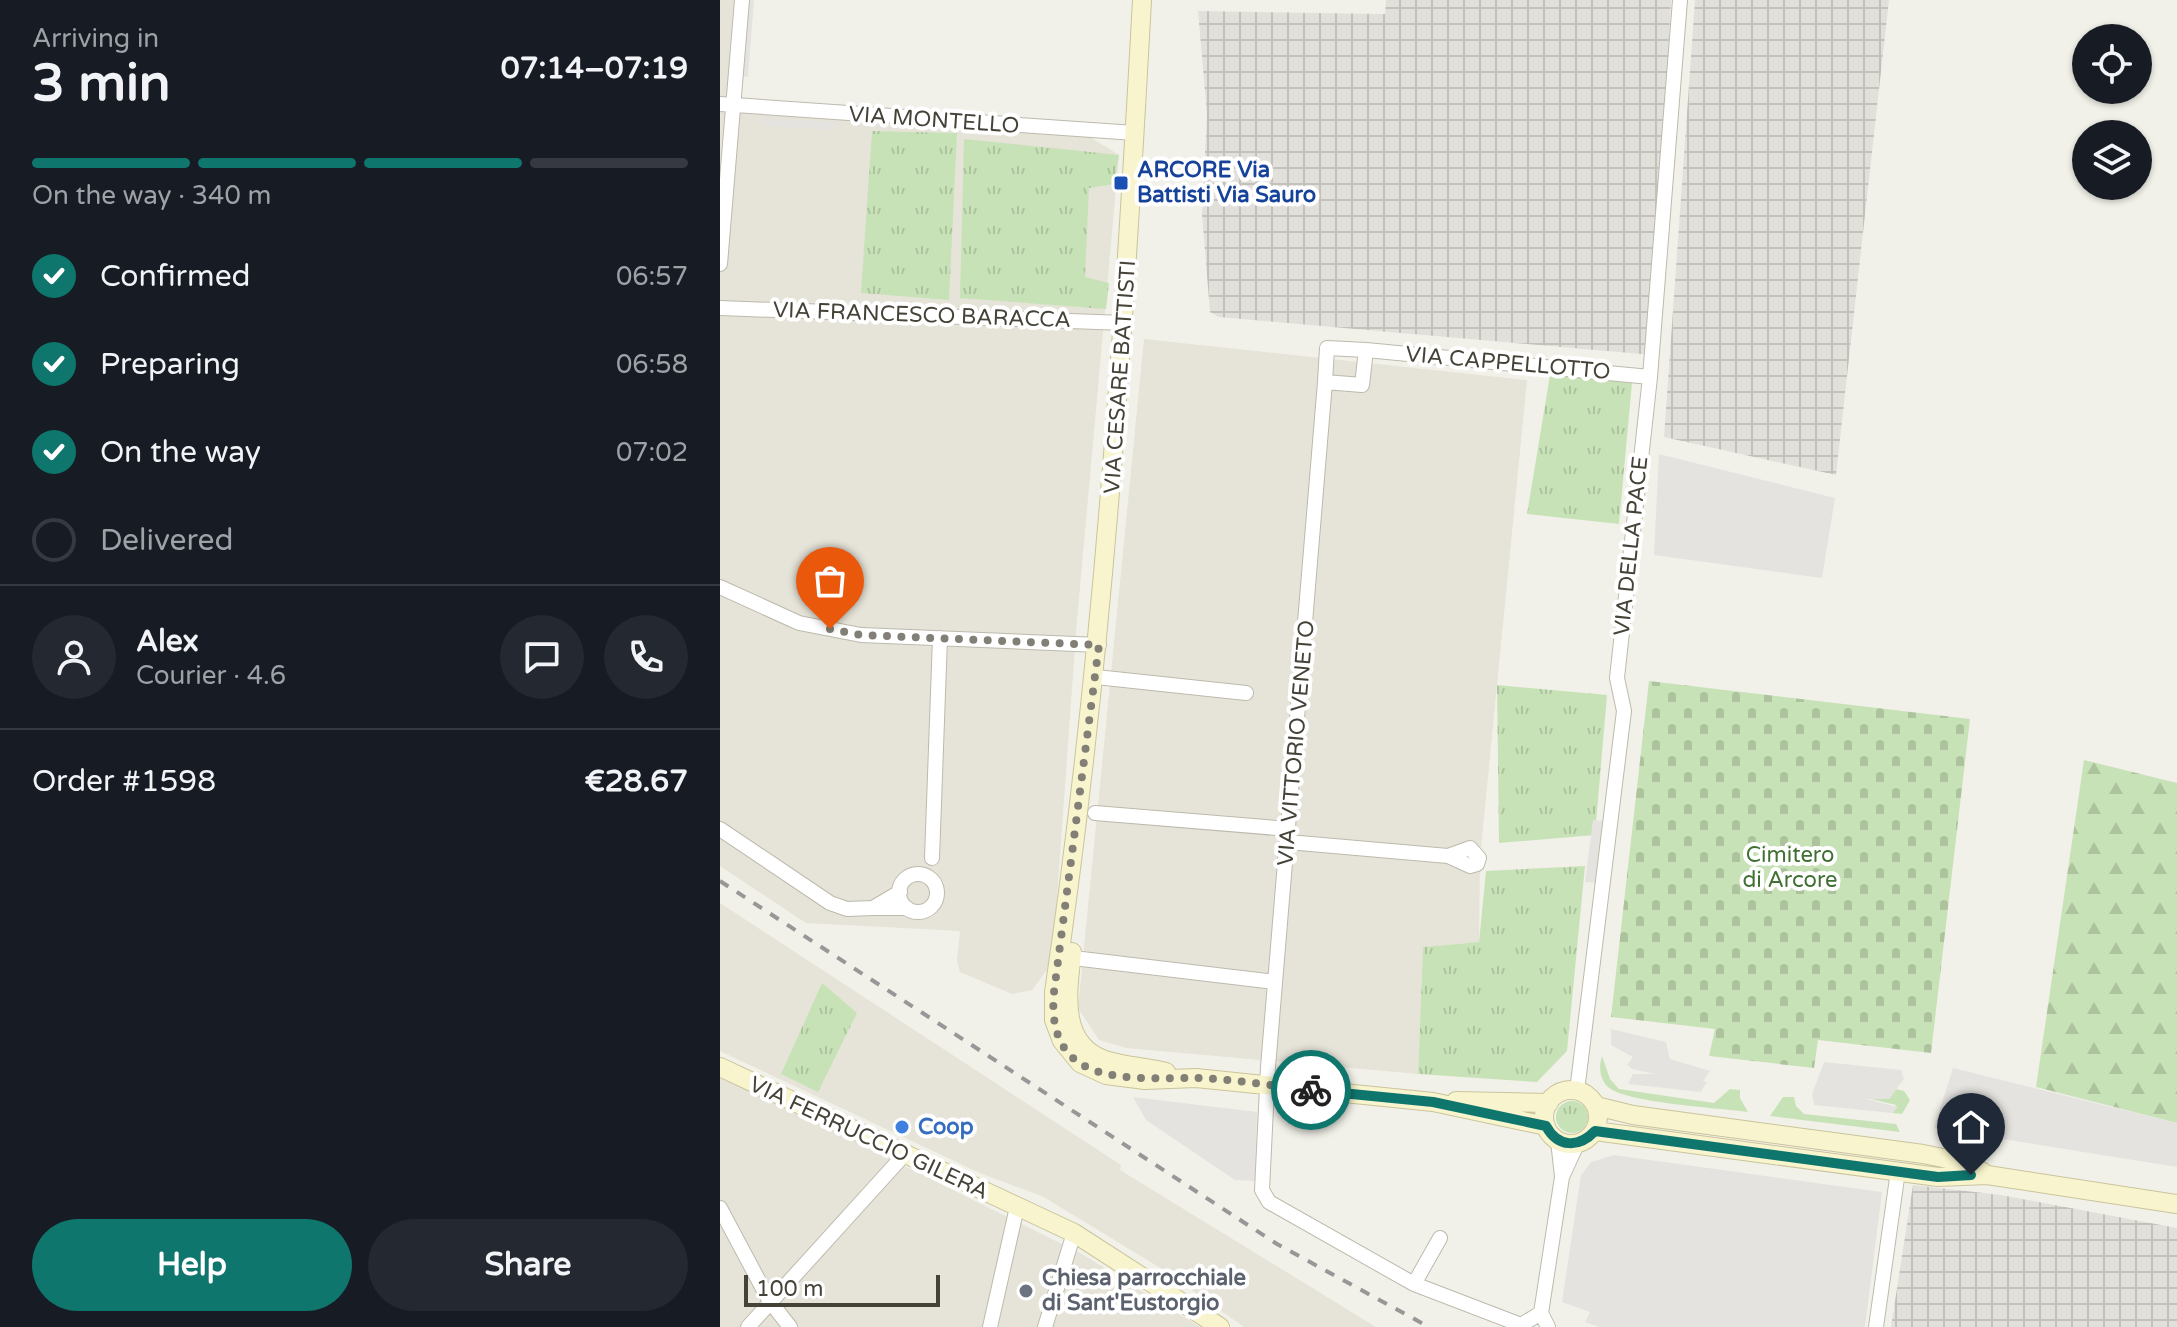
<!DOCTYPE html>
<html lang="en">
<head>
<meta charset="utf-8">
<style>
  :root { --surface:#171b24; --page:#242831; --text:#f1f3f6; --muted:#9ea1a6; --line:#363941; --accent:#0f766e }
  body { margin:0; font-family:"Varela Round",sans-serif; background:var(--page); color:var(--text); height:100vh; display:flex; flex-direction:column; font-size:30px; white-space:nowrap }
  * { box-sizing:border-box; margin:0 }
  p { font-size:26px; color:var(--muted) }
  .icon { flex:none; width:44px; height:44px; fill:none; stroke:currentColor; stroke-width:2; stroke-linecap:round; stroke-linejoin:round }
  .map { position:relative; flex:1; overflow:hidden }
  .sheet { display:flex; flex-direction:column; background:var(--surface); width:720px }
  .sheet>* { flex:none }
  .tools { position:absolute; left:1352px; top:24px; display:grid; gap:16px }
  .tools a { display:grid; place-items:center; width:80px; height:80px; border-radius:50%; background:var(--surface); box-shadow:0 2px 6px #0004; font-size:40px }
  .scale { position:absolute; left:24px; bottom:20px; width:196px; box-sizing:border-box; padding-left:8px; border:4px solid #454238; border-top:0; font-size:22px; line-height:28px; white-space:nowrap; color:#454238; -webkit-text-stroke:6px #fff; paint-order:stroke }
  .pin { position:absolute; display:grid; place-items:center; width:68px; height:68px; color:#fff; margin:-82px -34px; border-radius:50% 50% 50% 0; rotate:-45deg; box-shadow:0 0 8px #0007 }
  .pin .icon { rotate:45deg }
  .courier { position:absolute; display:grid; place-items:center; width:80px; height:80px; margin:-40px; border:6px solid #0f766e; border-radius:50%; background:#fff; color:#222; box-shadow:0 2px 10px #0007 }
  .head em { font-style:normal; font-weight:700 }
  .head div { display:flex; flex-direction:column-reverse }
  .head { display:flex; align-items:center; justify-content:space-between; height:136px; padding:0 32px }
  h1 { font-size:52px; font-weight:700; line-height:60px }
  .bar { display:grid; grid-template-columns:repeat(4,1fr); gap:12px 8px; align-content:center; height:96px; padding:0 32px }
  .bar i { height:10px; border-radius:6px; background:var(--line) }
  .bar .on { background:var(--accent) }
  .bar p { grid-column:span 4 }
  .line { display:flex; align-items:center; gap:20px; padding:0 32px; border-top:2px solid var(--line) }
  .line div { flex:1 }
  .round { display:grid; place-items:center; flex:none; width:84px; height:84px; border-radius:42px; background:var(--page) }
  ol { padding:0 32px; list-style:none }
  li { display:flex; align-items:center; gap:24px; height:88px }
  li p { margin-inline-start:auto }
  li .icon { padding:8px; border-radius:50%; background:var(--accent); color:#fff; stroke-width:4 }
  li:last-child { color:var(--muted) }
  li i { width:44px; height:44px; border:4px solid var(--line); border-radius:50% }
  .cta { display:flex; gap:16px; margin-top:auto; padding:16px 32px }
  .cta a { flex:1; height:92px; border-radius:48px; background:var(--accent); color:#fff; font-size:32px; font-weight:700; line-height:92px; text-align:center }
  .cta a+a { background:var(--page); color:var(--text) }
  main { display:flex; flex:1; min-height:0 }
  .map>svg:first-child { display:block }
</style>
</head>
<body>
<main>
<section class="sheet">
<div class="head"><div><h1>3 min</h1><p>Arriving in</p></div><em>07:14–07:19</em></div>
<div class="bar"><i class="on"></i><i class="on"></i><i class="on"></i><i></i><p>On the way · 340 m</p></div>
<ol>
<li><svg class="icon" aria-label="check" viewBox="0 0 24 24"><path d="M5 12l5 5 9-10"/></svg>Confirmed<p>06:57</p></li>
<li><svg class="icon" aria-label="check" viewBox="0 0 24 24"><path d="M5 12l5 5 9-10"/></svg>Preparing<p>06:58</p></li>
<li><svg class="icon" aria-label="check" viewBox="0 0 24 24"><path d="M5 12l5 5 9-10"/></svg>On the way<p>07:02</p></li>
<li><i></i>Delivered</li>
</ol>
<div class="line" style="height:144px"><a class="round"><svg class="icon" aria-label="person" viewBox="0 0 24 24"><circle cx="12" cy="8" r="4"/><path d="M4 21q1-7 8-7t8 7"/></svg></a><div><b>Alex</b><p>Courier · 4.6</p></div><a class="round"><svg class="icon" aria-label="chat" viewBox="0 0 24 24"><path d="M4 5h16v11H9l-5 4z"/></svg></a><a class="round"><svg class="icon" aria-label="phone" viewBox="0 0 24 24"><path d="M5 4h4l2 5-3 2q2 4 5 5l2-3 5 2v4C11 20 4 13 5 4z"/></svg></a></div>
<div class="line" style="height:104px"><div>Order #1598</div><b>€28.67</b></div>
<div class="cta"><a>Help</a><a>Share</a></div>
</section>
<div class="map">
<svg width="1457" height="1327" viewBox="0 0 1457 1327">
  <defs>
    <pattern id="industrial-grid" width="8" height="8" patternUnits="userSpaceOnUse" patternTransform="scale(2)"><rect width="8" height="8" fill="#e2e0da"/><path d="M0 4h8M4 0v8" fill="none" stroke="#c3c1bc"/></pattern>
    <pattern id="grass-tufts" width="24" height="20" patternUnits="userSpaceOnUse" patternTransform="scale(2)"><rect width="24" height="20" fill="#c8e2b7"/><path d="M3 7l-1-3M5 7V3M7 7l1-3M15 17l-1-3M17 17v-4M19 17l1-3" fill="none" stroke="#adc39e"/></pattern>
    <pattern id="forest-firs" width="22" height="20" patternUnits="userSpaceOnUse" patternTransform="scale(2)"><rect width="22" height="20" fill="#c8e2b7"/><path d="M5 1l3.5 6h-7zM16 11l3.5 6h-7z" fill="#adc39e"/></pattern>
    <pattern id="cemetery-stones" width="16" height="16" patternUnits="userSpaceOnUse" patternTransform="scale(2)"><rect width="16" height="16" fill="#c8e2b7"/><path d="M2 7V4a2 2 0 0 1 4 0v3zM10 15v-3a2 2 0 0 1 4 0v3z" fill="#adc39e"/></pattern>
  </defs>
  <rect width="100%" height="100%" fill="#f2f1e9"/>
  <!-- residential -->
  <path fill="#e6e3d8" d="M0 0H20L14 107 370 137 399 155 357 620 335 925 327 970 312 990 292 994 240 972 237 961 240 931 86 923 0 866Z
    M424 339 807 380 760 858 759 942 703 947 698 1074 406 1048 379 1040 358 1008Z
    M0 903 401 1165 400 1170 656 1327H524L442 1269 322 1196 262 1174 0 1051Z
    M0 1074 362 1254 480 1327H0Z"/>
  <!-- industrial -->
  <path fill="url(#industrial-grid)" d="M666 0H951L932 355 499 317 490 312 482 214 487 114 478 11 665 14Z
    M975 0H1169L1116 475 944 437Z
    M1193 1185 1281 1195 1457 1228V1327H1171Z"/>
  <!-- grass -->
  <path fill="url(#grass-tufts)" d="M152 131 237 133 229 300 141 293Z
    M244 139 399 155 394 184 369 188 365 277 389 283 386 309 240 298Z
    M830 375 912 383 899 524 807 514Z
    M777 685 887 695 875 835 779 843Z
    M865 866 847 1051 817 1082 698 1074 703 947 759 942 766 871Z
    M102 983 137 1013 98 1092 61 1074Z
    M836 1117a16 16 0 1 1 32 0a16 16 0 1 1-32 0Z"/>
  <!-- forest -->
  <path fill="url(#forest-firs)" d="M1364 760 1457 783V1123L1316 1087Z"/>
  <!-- cemetery -->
  <path fill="url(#cemetery-stones)" d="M929 681 1250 719 1211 1053 1098 1040 1094 1068 989 1056 995 1029 891 1017Z"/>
  <!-- garden -->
  <path fill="#c8e2b7" d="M882 1056 890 1079 899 1089 994 1103 1010 1089 1020 1090V1098L1028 1112C1001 1108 902 1103 887 1086 879 1077 879 1066 882 1056Z
    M1176 1089 1184 1091 1190 1100 1182 1114 1172 1113 1176 1105 1147 1098 1169 1099Z
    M1063 1097H1074L1076 1106 1084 1114 1176 1124 1180 1132 1050 1116Z"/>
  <!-- parking -->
  <path fill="#e4e3e0" d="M27 0H34L28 77 20 76Z
    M41 118 117 122V130L41 126Z
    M939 454 1115 498 1102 578 934 555Z
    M873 820 884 821 876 883 865 882Z
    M891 1029 946 1042 950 1059 990 1071 983 1081 987 1082 981 1092 908 1084 913 1074H935L912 1069 907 1065 913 1057 891 1045Z
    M1104 1062 1181 1070 1184 1079 1169 1099H1147L1178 1107 1172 1113 1094 1105 1092 1094Z
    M1233 1068 1457 1123V1167L1214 1128Z
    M413 1097 537 1112 535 1181 515 1180 426 1120Z
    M894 1155 1162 1192 1145 1327H879L865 1322 870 1312 842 1302 861 1175 871 1162Z"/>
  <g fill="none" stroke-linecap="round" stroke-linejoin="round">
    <!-- street casing -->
    <g stroke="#bdbaad" stroke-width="16">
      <path id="street" d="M0 104 415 133
        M0 264 22 0
        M0 308 404 323
        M646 350 642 385 605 382 607 348 646 350 930 377
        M605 382 548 1067 542 1190 549 1202 694 1284 801 1325 821 1313
        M0 587 79 623 141 635 379 645
        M376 677 526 693
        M375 813 569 829
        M0 829 110 903 127 909 153 908
        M568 842 728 856 750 866 757 864 759 858 750 848 728 856
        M212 858 220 638
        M179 893a19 19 0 1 1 38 0a19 19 0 1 1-38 0Z
        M180 892 153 908H187
        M345 957 555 982
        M857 1091 904 711 897 678 930 377 960 0
        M838 1141 842 1176
        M0 1208 49 1300 70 1327
        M694 1284 720 1238
        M28 1327 183 1156
        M270 1327 297 1207
        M325 1327 354 1233
        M828 1327 821 1313 842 1177 857 1144
        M1156 1327 1178 1171"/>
    </g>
    <!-- secondary casing -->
    <g stroke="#c9c49c" stroke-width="20">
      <path id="secondary" d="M422 0C404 332 383 662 334 992V1020L342 1041 360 1063 386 1075 425 1080 476 1078 713 1102 826 1126
        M352 952C348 990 338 1044 385 1060 405 1066 426 1067 446 1072
        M0 1067 354 1233 500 1327
        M824 1117a27 27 0 1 1 54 0a27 27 0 1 1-54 0Z
        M736 1101 829 1103
        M876 1106 913 1115 1203 1154 1238 1161 1263 1172
        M875 1131 1218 1177 1267 1175 1457 1204"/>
    </g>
    <!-- street -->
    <use href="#street" stroke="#fff" stroke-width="14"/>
    <!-- secondary -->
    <use href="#secondary" stroke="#f8f4cd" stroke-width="18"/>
    <!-- rail -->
    <path stroke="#979797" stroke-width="4" stroke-dasharray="10 10" stroke-linecap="butt" d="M0 881 557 1244 709 1327"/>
  </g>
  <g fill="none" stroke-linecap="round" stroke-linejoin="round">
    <!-- done -->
    <path stroke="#827f76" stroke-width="8" stroke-dasharray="0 14.4" d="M110 629 141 635 379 645 334 992C325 1088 409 1078 475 1078 513 1079 553 1086 591 1090"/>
    <!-- route -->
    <path stroke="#0f766e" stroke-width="10" d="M591 1090 713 1102 826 1126C838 1148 859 1148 875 1131L1218 1177 1251 1175"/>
  </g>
  <!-- markers -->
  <rect fill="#1a4fb4" stroke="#fff" stroke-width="3" x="393" y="175" width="16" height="16" rx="4"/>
  <circle fill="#3f7fe0" stroke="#fff" stroke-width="3" cx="182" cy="1127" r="8"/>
  <circle fill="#6b7280" stroke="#fff" stroke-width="3" cx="306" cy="1291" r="8"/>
  <g text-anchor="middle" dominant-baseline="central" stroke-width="8" stroke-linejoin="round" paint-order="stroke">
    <!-- street labels -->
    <g font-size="22" fill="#454238" stroke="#fff">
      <text transform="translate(214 120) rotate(4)">VIA MONTELLO</text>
      <text transform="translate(202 315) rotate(2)">VIA FRANCESCO BARACCA</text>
      <text transform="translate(788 363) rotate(5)">VIA CAPPELLOTTO</text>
      <text transform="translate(400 377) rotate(-86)">VIA CESARE BATTISTI</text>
      <text transform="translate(911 546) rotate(-84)">VIA DELLA PACE</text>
      <text transform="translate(576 743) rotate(-85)">VIA VITTORIO VENETO</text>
      <text transform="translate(149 1138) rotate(25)">VIA FERRUCCIO GILERA</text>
    </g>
    <!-- transit labels -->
    <g font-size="22" font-weight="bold" fill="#164399" stroke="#fff" text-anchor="start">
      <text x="417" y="170">ARCORE Via<tspan x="417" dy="25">Battisti Via Sauro</tspan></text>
    </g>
    <!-- park labels -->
    <g font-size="22" fill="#407032" stroke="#fff">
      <text x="1070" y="855">Cimitero<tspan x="1070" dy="25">di Arcore</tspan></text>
    </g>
    <!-- shop labels -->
    <g font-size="22" font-weight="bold" fill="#366cbe" stroke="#fff" text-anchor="start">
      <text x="198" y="1127">Coop</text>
    </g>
    <!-- worship labels -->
    <g font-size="22" font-weight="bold" fill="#5b616d" stroke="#fff" text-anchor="start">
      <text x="322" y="1278">Chiesa parrocchiale<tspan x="322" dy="25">di Sant'Eustorgio</tspan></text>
    </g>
  </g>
</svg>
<div class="tools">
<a><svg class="icon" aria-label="locate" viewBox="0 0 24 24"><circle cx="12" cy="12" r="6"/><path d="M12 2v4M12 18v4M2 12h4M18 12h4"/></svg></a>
<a><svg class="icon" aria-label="layers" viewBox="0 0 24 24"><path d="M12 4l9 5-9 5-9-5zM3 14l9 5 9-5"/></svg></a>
</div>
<div class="scale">100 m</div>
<div class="pin" style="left:110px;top:629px;background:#ea580c"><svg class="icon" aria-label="bag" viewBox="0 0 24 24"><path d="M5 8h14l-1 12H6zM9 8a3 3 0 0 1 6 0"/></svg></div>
<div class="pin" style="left:1251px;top:1175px;background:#1f2937"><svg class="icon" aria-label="home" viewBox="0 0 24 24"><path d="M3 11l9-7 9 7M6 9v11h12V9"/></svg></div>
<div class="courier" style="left:591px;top:1090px"><svg class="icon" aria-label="bike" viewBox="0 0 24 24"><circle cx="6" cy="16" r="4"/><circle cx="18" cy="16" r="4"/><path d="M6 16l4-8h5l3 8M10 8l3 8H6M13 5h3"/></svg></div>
</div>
</main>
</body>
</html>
